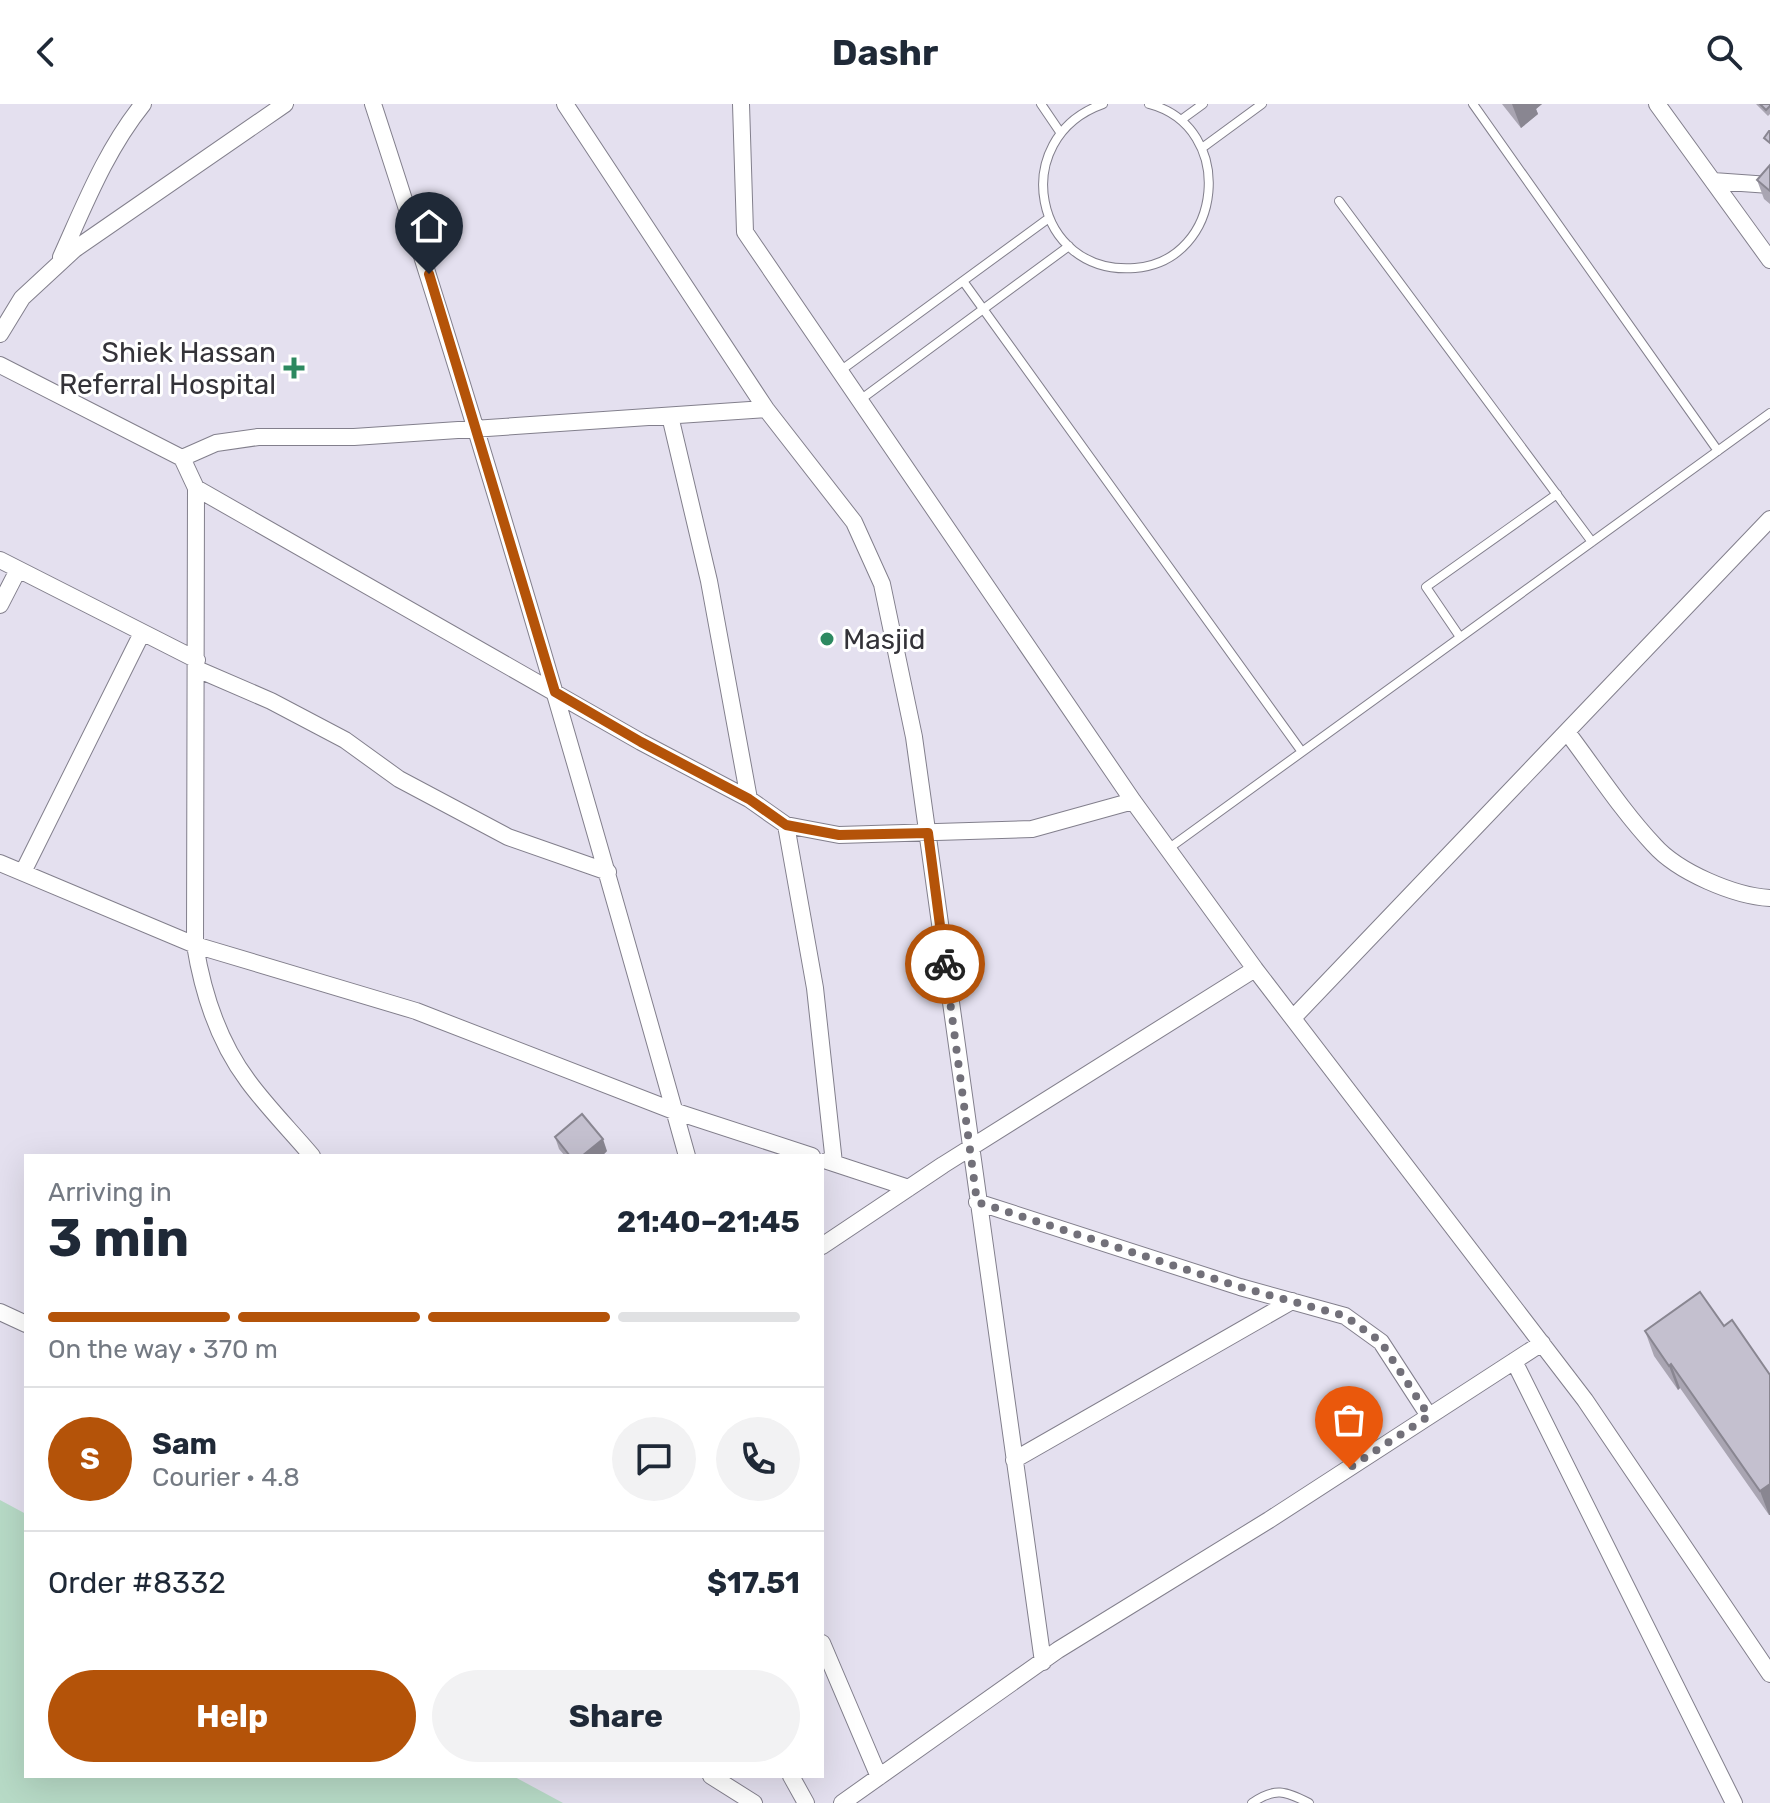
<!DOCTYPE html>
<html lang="en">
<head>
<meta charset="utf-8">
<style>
  :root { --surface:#fff; --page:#f2f2f3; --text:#1f2937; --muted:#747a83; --line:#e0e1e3; --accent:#b45309 }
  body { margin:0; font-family:Rubik,sans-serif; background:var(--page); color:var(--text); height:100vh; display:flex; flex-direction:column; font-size:30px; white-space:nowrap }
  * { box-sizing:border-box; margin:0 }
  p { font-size:26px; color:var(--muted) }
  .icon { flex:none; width:44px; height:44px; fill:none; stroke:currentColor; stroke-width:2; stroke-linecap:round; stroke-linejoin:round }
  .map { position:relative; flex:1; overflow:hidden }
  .panel { position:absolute; left:24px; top:1050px; width:800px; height:624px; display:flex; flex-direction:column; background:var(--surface); border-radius:0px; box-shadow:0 8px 32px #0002 }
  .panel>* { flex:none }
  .pin { position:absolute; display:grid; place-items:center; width:68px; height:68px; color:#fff; margin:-82px -34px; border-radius:50% 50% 50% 0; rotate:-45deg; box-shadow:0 0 8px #0007 }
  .pin .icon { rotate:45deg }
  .courier { position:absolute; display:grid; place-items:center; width:80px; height:80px; margin:-40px; border:6px solid #b45309; border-radius:50%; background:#fff; color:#222; box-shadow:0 2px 10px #0007 }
  .overview em { font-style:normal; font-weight:700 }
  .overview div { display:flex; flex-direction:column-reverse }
  .overview { display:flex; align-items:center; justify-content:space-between; height:136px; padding:0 24px }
  h1 { font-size:52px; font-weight:700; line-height:60px }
  .bar { display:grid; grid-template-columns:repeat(4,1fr); gap:12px 8px; align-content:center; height:96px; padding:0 24px }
  .bar i { height:10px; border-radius:6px; background:var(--line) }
  .bar .current { background:var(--accent) }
  .bar p { grid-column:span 4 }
  .line { display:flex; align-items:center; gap:20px; padding:0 24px; border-top:2px solid var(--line) }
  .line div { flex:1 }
  .round { display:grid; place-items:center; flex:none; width:84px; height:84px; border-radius:42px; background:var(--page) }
  .cta { display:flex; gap:16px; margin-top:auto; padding:16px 24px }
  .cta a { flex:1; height:92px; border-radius:48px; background:var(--accent); color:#fff; font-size:32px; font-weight:700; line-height:92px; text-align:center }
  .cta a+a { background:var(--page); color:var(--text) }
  header { display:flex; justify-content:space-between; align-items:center; height:104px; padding:0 24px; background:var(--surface); font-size:36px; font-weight:700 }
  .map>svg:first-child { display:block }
</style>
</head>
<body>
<header><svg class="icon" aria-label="back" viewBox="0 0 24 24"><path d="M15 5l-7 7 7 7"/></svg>Dashr<svg class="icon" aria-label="search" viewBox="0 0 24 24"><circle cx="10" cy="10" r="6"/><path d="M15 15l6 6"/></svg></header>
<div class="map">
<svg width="1770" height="1699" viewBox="0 0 1770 1699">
  <rect width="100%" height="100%" fill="#e4e0ef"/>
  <!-- green -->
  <path fill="#b7dac6" d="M0 1396 26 1410V1672H513L563 1699H0Z"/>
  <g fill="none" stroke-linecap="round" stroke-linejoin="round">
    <!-- service casing -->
    <g stroke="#827f8c" stroke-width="10">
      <path id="service" d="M1041 0 1060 28
        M1103 0C1007 34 1033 172 1135 164 1224 157 1237 23 1149 0
        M1473 0 1718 347
        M1181 16 1203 0
        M1202 44 1262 0
        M1339 97 1592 438
        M963 177 1302 648
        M840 267 1049 114
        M860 296 1069 142
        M1460 533 1426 483 1557 390
        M1168 745 1770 309
        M1252 1699C1275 1683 1285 1687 1309 1699"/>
    </g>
    <!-- minor casing -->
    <g stroke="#827f8c" stroke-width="18">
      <path id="minor" d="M373 0C487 348 588 699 687 1052
        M565 0 766 305 854 418 882 480 914 633 1043 1558
        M741 0 745 128 1133 697 1255 865 1585 1296 1770 1570
        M1657 0 1770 156
        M1713 77 1770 81
        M61 153C85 100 106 46 143 0
        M0 230 22 194 75 145 285 0
        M0 261 182 354 196 384 195 841C203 890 218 937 248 977 267 1003 291 1027 312 1052
        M670 312 709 477 749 695
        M182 354 216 339 258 333H354L766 305
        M196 384 641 638 749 695 786 721 839 731 1032 725 1133 697
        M0 456 197 556
        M0 501 18 466
        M197 565 271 597 345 636 399 675 508 733 608 768
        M1567 628C1595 665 1622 707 1654 741 1678 768 1734 792 1770 794
        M786 721 815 884 834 1059
        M0 759 195 841 416 907 674 1007 812 1052
        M23 768 142 529
        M1293 914 1770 415
        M827 1057 909 1084
        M977 1098 1240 1183 1345 1212 1381 1238 1429 1312
        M822 1142 943 1061 1255 865
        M0 1208 26 1220
        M1514 1257 1734 1699
        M1014 1356 1292 1197
        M822 1539 879 1673
        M711 1672 754 1699
        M791 1672 806 1699
        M842 1699 1058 1546 1269 1416 1542 1239"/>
    </g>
    <!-- service -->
    <use href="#service" stroke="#fff" stroke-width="8"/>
    <!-- minor -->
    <use href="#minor" stroke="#fff" stroke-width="16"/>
  </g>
  <!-- wall -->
  <path fill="#a9a5b2" d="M1502 0H1542L1536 5 1538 10 1521 24Z
    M1756 0H1770V10L1768 12Z
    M1770 61V100L1764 95 1757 76Z
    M555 1033 607 1047 602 1052H565L559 1045Z
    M1724 1222 1769 1411 1680 1284 1678 1286 1654 1252 1645 1227Z"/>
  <!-- shaded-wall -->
  <path fill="#898691" d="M1512 0H1542L1536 5 1538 10 1521 24Z
    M603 1035 607 1047 602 1052H582Z
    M1671 1260 1680 1284 1678 1286 1669 1262Z
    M1770 1380V1411H1769L1760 1387Z"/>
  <!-- building -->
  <path fill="#c4c0cf" stroke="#898691" stroke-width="2" d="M1760 0H1770V2L1766 6Z
    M1769 27H1770V39L1764 34Z
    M1770 61V87L1757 76Z
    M582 1010 603 1035 582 1052H570L555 1033Z
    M1700 1188 1724 1222 1732 1216 1770 1271V1380L1760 1387 1671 1260 1669 1262 1645 1227Z"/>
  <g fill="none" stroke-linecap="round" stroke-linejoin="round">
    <!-- done -->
    <path stroke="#727079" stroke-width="8" stroke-dasharray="0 14.4" d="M945 860 977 1098 1240 1183 1345 1212 1381 1238 1429 1312 1349 1364"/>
    <!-- route -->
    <path stroke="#b45309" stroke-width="10" d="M429 170 555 588 641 638 749 695 786 721 839 731 928 729 945 860"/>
  </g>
  <!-- markers -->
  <g fill="#2d8960" stroke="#fff" stroke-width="3">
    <path d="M290 252h8v8h8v8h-8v8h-8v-8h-8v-8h8z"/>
    <circle cx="827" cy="535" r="8"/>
  </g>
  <g text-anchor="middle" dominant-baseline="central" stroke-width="6" stroke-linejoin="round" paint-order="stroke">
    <!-- poi labels -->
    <g font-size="28" fill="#343339" stroke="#fff" text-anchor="end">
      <text x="276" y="248">Shiek Hassan<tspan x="276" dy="32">Referral Hospital</tspan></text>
      <text x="843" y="535" text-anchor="start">Masjid</text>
    </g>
  </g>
</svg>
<div class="pin" style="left:1349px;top:1364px;background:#ea580c"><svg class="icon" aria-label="bag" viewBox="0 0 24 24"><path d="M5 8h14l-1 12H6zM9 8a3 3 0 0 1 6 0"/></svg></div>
<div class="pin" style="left:429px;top:170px;background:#1f2937"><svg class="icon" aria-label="home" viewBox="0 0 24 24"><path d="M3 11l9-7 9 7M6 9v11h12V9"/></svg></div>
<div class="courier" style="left:945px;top:860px"><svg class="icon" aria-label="bike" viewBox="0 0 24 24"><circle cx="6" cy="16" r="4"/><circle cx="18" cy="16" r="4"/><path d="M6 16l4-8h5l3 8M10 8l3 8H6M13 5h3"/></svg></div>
<section class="panel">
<div class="overview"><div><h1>3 min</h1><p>Arriving in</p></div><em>21:40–21:45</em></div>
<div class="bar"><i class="current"></i><i class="current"></i><i class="current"></i><i></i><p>On the way · 370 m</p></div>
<div class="line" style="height:144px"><b class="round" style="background:var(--accent);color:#fff">S</b><div><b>Sam</b><p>Courier · 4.8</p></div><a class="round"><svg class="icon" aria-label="chat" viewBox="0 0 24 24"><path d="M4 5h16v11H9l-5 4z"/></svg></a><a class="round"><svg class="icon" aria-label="phone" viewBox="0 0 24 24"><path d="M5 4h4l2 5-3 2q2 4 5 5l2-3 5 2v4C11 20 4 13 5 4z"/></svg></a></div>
<div class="line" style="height:104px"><div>Order #8332</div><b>$17.51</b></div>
<div class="cta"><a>Help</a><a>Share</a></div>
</section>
</div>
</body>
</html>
